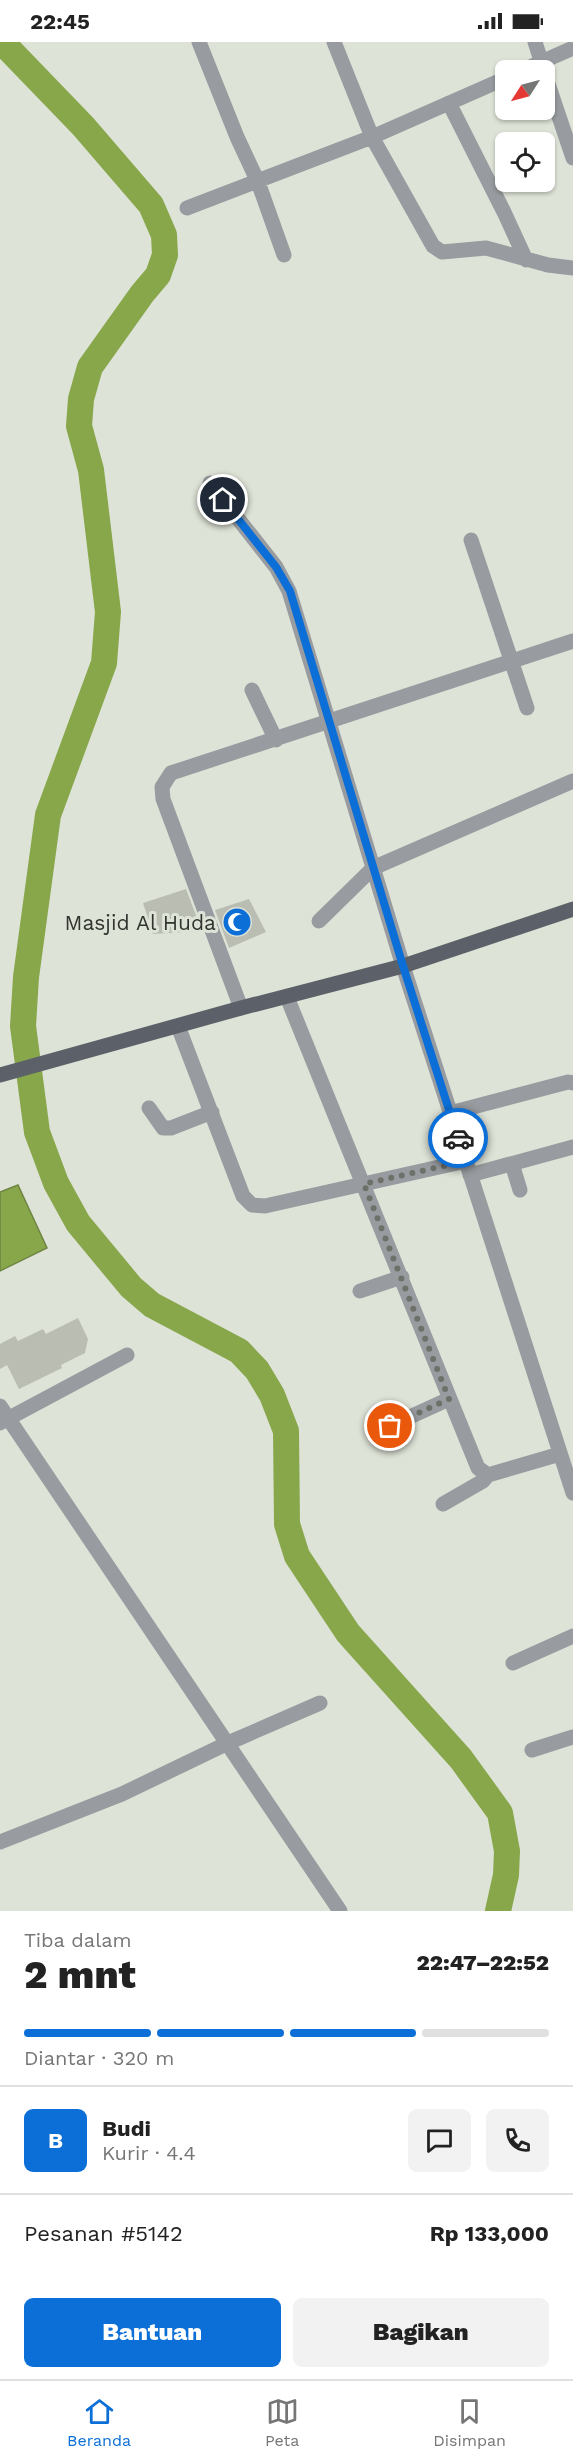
<!DOCTYPE html>
<html lang="id">
<head>
<meta charset="utf-8">
<style>
  :root { --surface:#fff; --page:#f2f2f2; --text:#222; --muted:#767676; --line:#e0e0e0; --accent:#0b6fd7 }
  body { margin:0; font-family:"Work Sans",sans-serif; background:var(--page); color:var(--text); height:100vh; display:flex; flex-direction:column; font-size:22px; white-space:nowrap }
  * { box-sizing:border-box; margin:0 }
  p { font-size:20px; color:var(--muted) }
  .icon { flex:none; width:33px; height:33px; fill:none; stroke:currentColor; stroke-width:2; stroke-linecap:round; stroke-linejoin:round }
  .map { position:relative; height:1869px; overflow:hidden }
  .drawer { display:flex; flex-direction:column; background:var(--surface); flex:1 }
  .drawer>* { flex:none }
  .needle { width:39px; rotate:234deg }
  .buttons { position:absolute; left:495px; top:18px; display:grid; gap:12px }
  .buttons a { display:grid; place-items:center; width:60px; height:60px; border-radius:9px; background:var(--surface); box-shadow:0 2px 4px #0004; font-size:30px }
  .pin { position:absolute; display:grid; place-items:center; width:51px; height:51px; color:#fff; margin:-26px; border:3px solid #fff; border-radius:50%; box-shadow:0 2px 6px #0007 }
  .courier { position:absolute; display:grid; place-items:center; width:60px; height:60px; margin:-30px; border:4px solid #0b6fd7; border-radius:50%; background:#fff; color:#222; box-shadow:0 2px 8px #0007 }
  .head em { font-style:normal; font-weight:800 }
  .head div { display:flex; flex-direction:column-reverse }
  .head { display:flex; align-items:center; justify-content:space-between; height:102px; padding:0 24px }
  h1 { font-size:39px; font-weight:800; line-height:45px }
  .bar { display:grid; grid-template-columns:repeat(4,1fr); gap:9px 6px; align-content:center; height:72px; padding:0 24px }
  .bar i { height:8px; border-radius:4px; background:var(--line) }
  .bar .active { background:var(--accent) }
  .bar p { grid-column:span 4 }
  .line { display:flex; align-items:center; gap:15px; padding:0 24px; border-top:2px solid var(--line) }
  .line div { flex:1 }
  .round { display:grid; place-items:center; flex:none; width:63px; height:63px; border-radius:9px; background:var(--page) }
  .primary-button { display:flex; gap:12px; margin-top:auto; padding:12px 24px }
  .primary-button a { flex:1; height:69px; border-radius:9px; background:var(--accent); color:#fff; font-size:24px; font-weight:800; line-height:69px; text-align:center }
  .primary-button a+a { background:var(--page); color:var(--text) }
  .status { display:flex; justify-content:space-between; align-items:center; height:42px; padding:0 30px; background:var(--surface); direction:ltr }
  .status svg { height:16px; fill:currentColor }
  .tab-bar { display:flex; justify-content:space-around; align-items:center; height:84px; border-top:2px solid var(--line); background:var(--surface); font-size:16px; color:var(--muted) }
  .tab-bar a { display:grid; justify-items:center; gap:3px }
  .tab-bar .active { color:var(--accent) }
  .map>svg:first-child { display:block }
</style>
</head>
<body>
<div class="status"><b>22:45</b><svg viewBox="0 0 49 12"><path d="M0 12V9h3v3zM5 12V6h3v6zM10 12V3h3v9zM15 12V0h3v12zM26 1h20v11H26zM47 4h2v5h-2z"/></svg></div>
<div class="map">
<svg width="573" height="1869" viewBox="0 0 573 1869">
  <rect width="100%" height="100%" fill="#dee3d7"/>
  <!-- water -->
  <path fill="#88a74b" stroke="#6e8442" stroke-width="1.5" d="M18 1143 47 1206 0 1229V1150Z"/>
  <g fill="none" stroke-linecap="round" stroke-linejoin="round">
    <!-- river -->
    <path stroke="#88a74b" stroke-width="26" d="M2 0 83 84 151 163 164 193 165 213 158 233 142 252 90 325 81 357 79 384 91 428 108 570 104 621 48 773 26 935 23 984 37 1090 56 1141 78 1181 131 1245 152 1263 239 1309 257 1328 272 1353 286 1389 287 1482 297 1514 348 1591 461 1717 500 1771 507 1809 506 1833 498 1869"/>
  </g>
  <!-- building -->
  <path fill="#b9bdb2" d="M186 847 202 889 153 892 143 861Z
    M249 857 266 890 229 906 215 868Z
    M78 1276 88 1297 85 1311 61 1323 62 1326 19 1347 7 1323 0 1327V1302L15 1294 18 1299 43 1287 46 1292Z"/>
  <g fill="none" stroke-linecap="round" stroke-linejoin="round">
    <!-- minor -->
    <path stroke="#989b9f" stroke-width="15" d="M199 0 237 95 258 140 284 213
      M334 0 372 95 433 204 442 210 486 206 548 223 573 226
      M535 0 544 28
      M523 28 573 6
      M544 30 573 116
      M449 61 504 170 526 218
      M187 166 372 95 506 36
      M210 441 276 525 289 549 403 924 573 1451
      M471 498 527 666
      M252 648 276 698
      M319 879 373 826 573 739
      M287 955 478 1426 488 1433 560 1412
      M241 966 163 757 162 745 171 731 573 599
      M178 984 243 1154 252 1163 265 1164 466 1119
      M149 1066 163 1086H171L212 1070
      M450 1071 568 1040 573 1041
      M512 1122 520 1148
      M470 1133 573 1105
      M360 1249 402 1235
      M0 1364 340 1869
      M0 1381 127 1313
      M390 1384 449 1357
      M443 1462 483 1439 488 1433
      M513 1621 573 1594
      M532 1708 573 1695
      M0 1800 122 1752 228 1701 320 1661"/>
    <!-- major -->
    <path stroke="#5c6169" stroke-width="15" d="M0 1033 241 966 403 924 573 867"/>
  </g>
  <g fill="none" stroke-linecap="round" stroke-linejoin="round">
    <!-- done -->
    <path stroke="#6e7169" stroke-width="6" stroke-dasharray="0 10.8" d="M390 1384 449 1357 364 1142 466 1119 458 1096"/>
    <!-- route -->
    <path stroke="#0b6fd7" stroke-width="8" d="M223 458 276 525 290 549 403 924 458 1096"/>
  </g>
  <!-- icons -->
  <defs>
    <g id="mosque-disc" transform="scale(1.5)"><circle r="9.5" fill="#0b6fd7" stroke="#dee3d7"/><path d="M3.5-4.9A6 6 0 1 0 3.5 4.9A5 5 0 1 1 3.5-4.9Z" fill="#fff"/></g>
  </defs>
  <g fill-rule="evenodd">
    <use href="#mosque-disc" x="237" y="880"/>
  </g>
  <g text-anchor="middle" dominant-baseline="central" stroke-width="6" stroke-linejoin="round" paint-order="stroke">
    <!-- poi labels -->
    <g font-size="21" fill="#31332e" stroke="#dee3d7" text-anchor="end">
      <text x="216" y="880">Masjid Al Huda</text>
    </g>
  </g>
</svg>
<div class="buttons">
<a><svg class="needle" viewBox="-14 -14 28 28"><path d="M0-13l5 13h-10z" fill="#e53935"/><path d="M0 13l5-13h-10z" fill="#767676"/></svg></a>
<a><svg class="icon" aria-label="locate" viewBox="0 0 24 24"><circle cx="12" cy="12" r="6"/><path d="M12 2v4M12 18v4M2 12h4M18 12h4"/></svg></a>
</div>
<div class="pin" style="left:390px;top:1384px;background:#ea580c"><svg class="icon" aria-label="bag" viewBox="0 0 24 24"><path d="M5 8h14l-1 12H6zM9 8a3 3 0 0 1 6 0"/></svg></div>
<div class="pin" style="left:223px;top:458px;background:#1f2937"><svg class="icon" aria-label="home" viewBox="0 0 24 24"><path d="M3 11l9-7 9 7M6 9v11h12V9"/></svg></div>
<div class="courier" style="left:458px;top:1096px"><svg class="icon" aria-label="car" viewBox="0 0 24 24"><path d="M5 17H2v-5l4-1 3-4h7l3 4 3 1v5h-3M9 17h6M6 11h13"/><circle cx="7" cy="17" r="2"/><circle cx="17" cy="17" r="2"/></svg></div>
</div>
<section class="drawer">
<div class="head"><div><h1>2 mnt</h1><p>Tiba dalam</p></div><em>22:47–22:52</em></div>
<div class="bar"><i class="active"></i><i class="active"></i><i class="active"></i><i></i><p>Diantar · 320 m</p></div>
<div class="line" style="height:108px"><b class="round" style="background:var(--accent);color:#fff">B</b><div><b>Budi</b><p>Kurir · 4.4</p></div><a class="round"><svg class="icon" aria-label="chat" viewBox="0 0 24 24"><path d="M4 5h16v11H9l-5 4z"/></svg></a><a class="round"><svg class="icon" aria-label="phone" viewBox="0 0 24 24"><path d="M5 4h4l2 5-3 2q2 4 5 5l2-3 5 2v4C11 20 4 13 5 4z"/></svg></a></div>
<div class="line" style="height:78px"><div>Pesanan #5142</div><b>Rp 133,000</b></div>
<div class="primary-button"><a>Bantuan</a><a>Bagikan</a></div>
</section>
<nav class="tab-bar">
<a class="active"><svg class="icon" aria-label="home" viewBox="0 0 24 24"><path d="M3 11l9-7 9 7M6 9v11h12V9"/></svg>Beranda</a>
<a><svg class="icon" aria-label="map" viewBox="0 0 24 24"><path d="M3 6l6-2 6 2 6-2v14l-6 2-6-2-6 2zM9 4v14M15 6v14"/></svg>Peta</a>
<a><svg class="icon" aria-label="saved" viewBox="0 0 24 24"><path d="M7 4h10v16l-5-4-5 4z"/></svg>Disimpan</a>
</nav>
</body>
</html>
